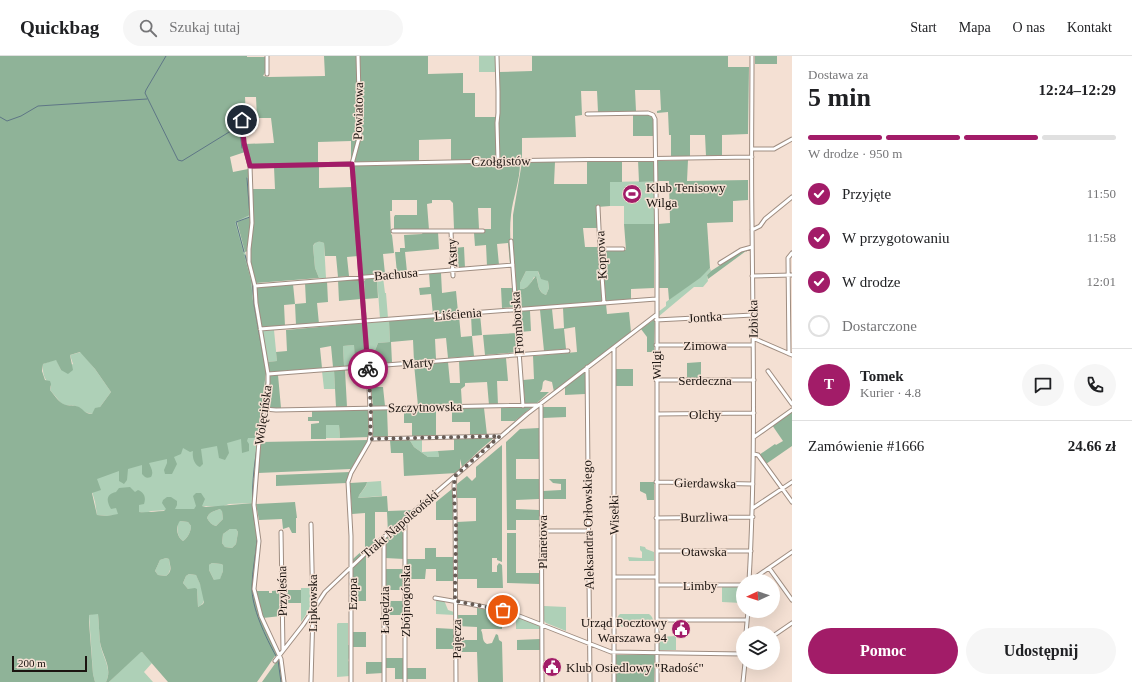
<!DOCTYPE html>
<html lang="pl">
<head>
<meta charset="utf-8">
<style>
  :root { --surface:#fff; --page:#f6f6f6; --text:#202124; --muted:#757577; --line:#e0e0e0; --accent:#a21c68 }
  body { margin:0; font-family:Georgia,serif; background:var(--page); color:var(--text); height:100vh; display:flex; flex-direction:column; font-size:15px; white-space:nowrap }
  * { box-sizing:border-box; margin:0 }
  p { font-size:13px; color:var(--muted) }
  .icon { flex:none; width:22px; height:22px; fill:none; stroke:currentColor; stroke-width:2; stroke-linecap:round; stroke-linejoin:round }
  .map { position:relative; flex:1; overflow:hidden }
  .panel { display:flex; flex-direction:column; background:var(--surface); width:340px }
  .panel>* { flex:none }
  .needle { width:26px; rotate:266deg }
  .fabs { position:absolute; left:736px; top:518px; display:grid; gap:8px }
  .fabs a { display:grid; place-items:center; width:44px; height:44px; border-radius:50%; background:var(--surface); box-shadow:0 4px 16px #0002; font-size:20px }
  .scale { position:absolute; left:12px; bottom:10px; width:75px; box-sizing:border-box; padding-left:4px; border:2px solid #1b1410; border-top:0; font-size:11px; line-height:14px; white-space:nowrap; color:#1b1410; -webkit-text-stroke:3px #f4e0d3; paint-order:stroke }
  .pin { position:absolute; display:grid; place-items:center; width:34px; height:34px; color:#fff; margin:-17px; border:2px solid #fff; border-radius:50%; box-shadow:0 1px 4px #0007 }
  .courier { position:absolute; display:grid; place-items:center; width:40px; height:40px; margin:-20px; border:3px solid #a21c68; border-radius:50%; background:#fff; color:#222; box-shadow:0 1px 5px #0007 }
  .headline em { font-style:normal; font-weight:700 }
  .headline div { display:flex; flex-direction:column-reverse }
  .headline { display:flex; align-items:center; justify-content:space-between; height:68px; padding:0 16px }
  h1 { font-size:26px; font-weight:700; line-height:30px }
  .bar { display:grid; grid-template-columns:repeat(4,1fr); gap:6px 4px; align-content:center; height:48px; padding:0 16px }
  .bar i { height:5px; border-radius:3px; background:var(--line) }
  .bar .active { background:var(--accent) }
  .bar p { grid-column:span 4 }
  .line { display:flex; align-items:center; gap:10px; padding:0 16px; border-top:1px solid var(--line) }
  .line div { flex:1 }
  .round { display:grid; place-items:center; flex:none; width:42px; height:42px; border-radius:21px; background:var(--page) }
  ol { padding:0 16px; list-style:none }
  li { display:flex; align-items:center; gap:12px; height:44px }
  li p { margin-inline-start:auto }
  li .icon { padding:4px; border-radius:50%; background:var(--accent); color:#fff; stroke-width:4 }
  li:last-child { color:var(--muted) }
  li i { width:22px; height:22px; border:2px solid var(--line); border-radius:50% }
  .action { display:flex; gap:8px; margin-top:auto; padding:8px 16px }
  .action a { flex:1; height:46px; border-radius:24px; background:var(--accent); color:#fff; font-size:16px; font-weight:700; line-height:46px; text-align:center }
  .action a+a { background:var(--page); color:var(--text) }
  header { display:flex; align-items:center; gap:24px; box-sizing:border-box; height:56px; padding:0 20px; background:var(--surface); border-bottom:1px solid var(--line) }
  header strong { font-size:19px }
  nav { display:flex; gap:22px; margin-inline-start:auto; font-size:14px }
  .search { width:280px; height:36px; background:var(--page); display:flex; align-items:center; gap:10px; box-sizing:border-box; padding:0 14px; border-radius:22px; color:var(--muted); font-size:15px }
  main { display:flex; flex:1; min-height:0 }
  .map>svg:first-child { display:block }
</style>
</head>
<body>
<header>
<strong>Quickbag</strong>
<div class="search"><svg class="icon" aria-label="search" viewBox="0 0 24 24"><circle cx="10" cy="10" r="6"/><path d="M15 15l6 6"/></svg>Szukaj tutaj</div>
<nav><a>Start</a><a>Mapa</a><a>O nas</a><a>Kontakt</a></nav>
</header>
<main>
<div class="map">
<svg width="792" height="626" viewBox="0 0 792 626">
  <rect width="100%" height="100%" fill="#f4e0d3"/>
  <!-- green -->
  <path fill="#aed0b7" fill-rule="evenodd" d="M479 0H496V16H479Z
    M247 121H248L251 161 237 167 253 224 255 246 268 320 254 447 229 448 221 451 202 450 194 453 151 455 146 457 139 456 138 453 118 454V459L107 460 97 459 95 446 91 432 217 173 250 159ZM251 224 253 245 266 320 257 382Z
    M654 125V168H624V150H610V126Z
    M316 186H322L324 187 326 222H319L315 212 313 190Z
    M710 212 711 215 707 219 708 225 703 231H694L658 261V256L666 250V246C680 235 696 225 710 212Z
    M526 215H538L539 219 548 225 549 232 546 239C539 237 538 229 537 222L534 221C531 227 527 234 520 233V227Z
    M383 221 385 237H386L388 262 380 263 377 222Z
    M389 265 390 286 378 287 374 297 377 308H370L367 267Z
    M274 274 277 305 267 306 261 275Z
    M354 289 355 309 344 310 343 290Z
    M81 296 95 313 111 336 100 351 92 358 84 356 76 350 65 349 61 347 50 334 51 330C45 324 42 318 43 308L56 303 61 314 73 308 70 299Z
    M334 314 335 333H324L322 315Z
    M326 369H339L340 382H326Z
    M409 383H422V396L438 395 439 401H428L414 391Z
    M381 425 382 440 357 442 366 430 367 426Z
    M220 453 222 454 223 463 216 470C212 469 209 466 207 462 209 456 214 455 220 453Z
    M180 465 188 466 191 470C191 475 188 482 183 485 177 481 177 473 178 466Z
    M230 473H236L238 476 236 488 232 492 225 491 222 487 223 478Z
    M640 490 645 491 646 493 654 496V505H629L628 501 642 502V496L640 494Z
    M166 502 169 503C170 510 172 515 166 520L158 519 155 515 160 504Z
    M212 507 221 508 223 509V515L220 524H214L209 514V509Z
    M189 518 196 519C199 525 207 541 203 547 202 549 199 550 198 551L197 533H188L183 527 186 520Z
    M722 531H743L742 547 722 546Z
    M301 532H310C311 550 312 551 301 566Z
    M436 543 444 544 448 554 454 556V559L436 558Z
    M544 550 566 551V575L546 567 544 565Z
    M96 557H98C99 567 99 577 100 586 101 599 113 612 106 626H95L93 618 89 559Z
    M620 558H649C654 561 656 571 647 571 643 572 640 568 635 568 630 568 628 571 624 571 615 572 615 562 620 558Z
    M516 560 540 570V573H516Z
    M338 567H348V589H350L349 602 348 605 350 606V620L337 621V568Z
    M676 580V594H658V581Z
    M140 596H142L152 607 144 616 153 626H109Z"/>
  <!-- forest -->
  <path fill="#8fb398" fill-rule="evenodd" d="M0 0H247V1H266V15L263 20 269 21 325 20 324 0H358L359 79 351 105V85L318 86V107L251 108 245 88 274 87 271 62H257L256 41H245L246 62H243L240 57 238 58 242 86 245 96 230 101 233 116 248 113V121L247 122 250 159 235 166 251 224 253 245 266 317 257 382H248L247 385 249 388V395L242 397 241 383 227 387 229 397 225 404 219 402 217 390 201 393 203 408 200 411C194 409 192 401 193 395L190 396 183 392 181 398 174 401 177 408 172 418H165L164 414 167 407V403L149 407C151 412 154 416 151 421 146 423 145 421 142 418V409L128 413 127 424 124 428 119 425V415L97 423 101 434 92 437 97 459 107 460 118 458 116 452 111 453C106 445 106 438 116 436L119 432 130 431 135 436 138 434C145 437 146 442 144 448L139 449V456C147 457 155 455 164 455L166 453 162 447 163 444 167 441H171L177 445V449L175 453H194L196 450 193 440 196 437H201L205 443 202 450 206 451 254 447 259 479 254 536 258 556 278 599 275 600 257 626H168L142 596H141L109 626H106C113 612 102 599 100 586 99 577 99 567 98 558L89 559V566L93 618 95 626H0ZM80 296 95 313 111 336 100 351 95 352 92 358C85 358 84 354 79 351 75 349 71 350 66 349 59 347 55 340 50 334L51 328 50 325 45 324 42 315 43 308 56 304 61 314 68 318 73 314 70 299ZM220 453 222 455 223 463 216 470C212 469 209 466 207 462 209 456 214 455 220 453ZM180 465 188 466 191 470C191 475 188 482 183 485 177 481 175 471 180 465ZM230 473H236L238 476 236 488 232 492 225 491 222 487 223 478ZM166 502 169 503C170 510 173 515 166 520L158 519 155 515 160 504ZM212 507 221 508 223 509V515L220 523 214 524 209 514V509ZM189 518 196 519 200 528 204 546 203 548 198 551 197 533 195 532 188 533 183 527 186 520Z
    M360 0H428V18L463 17V37H475V61H497V104L451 105V83L419 84V105L354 106 361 74Z
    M532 0H728V11H749L748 78 722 79V100H706L705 79H690V100L671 101V79H669L668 56 657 57V55L661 54 660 34H635L636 55 598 56 597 35H581L582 59 575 60 576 81 522 82V103L498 104 499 16 532 15Z
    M755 0H777V8H755Z
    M650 58 654 64V80H633V59Z
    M622 104V126H610V150L597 151V172H583L585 191H598L602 245 518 252 513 185V159L522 106H555L554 128H587V105ZM526 215H538L541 223 548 225 549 232 546 239C537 236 539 228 536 220 531 225 528 234 520 233V227Z
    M638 104H654V125L639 126Z
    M688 104 687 125 748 124V144L733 145V166L707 167 710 212 700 222 669 244 668 232H658V168L670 167 669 125H658V105Z
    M520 107C520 125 513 141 511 159 509 175 511 191 512 208H510L508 187 497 188 499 209 487 210 486 189 475 190 474 177H485V173H491V152H478L479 173H454L453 147 450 144H432V147L427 148 429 174H394V161L395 159H417V144H392V155H390L391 178 392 179 394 197 383 198 385 218 363 220 353 110Z
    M274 111H319V132L352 131 358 200 347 201 349 220 338 221 336 200H325L324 187C320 185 315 185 313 190L315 212 319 222 256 227 250 207 253 159 252 133H275Z
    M251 161 248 195 245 196 237 166Z
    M624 168H654V232L631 233V243L606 245 602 194H626Z
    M423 176H438L439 193 405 196 407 216 397 217 395 196H400V192H405L404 179 422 178Z
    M464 191 465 212H455L454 192Z
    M745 193H747V196L746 195 708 223 707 219 711 215Z
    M429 217H441L442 237 456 235 458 256 433 259 431 238 420 239 419 232 430 231Z
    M377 222 378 242 365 243 364 225 366 223Z
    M360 223 361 243 339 245 338 224Z
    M327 225 328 246 317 247 319 268 296 269 295 248 284 249 285 270 261 272 256 230 293 228 295 248 306 247 305 227Z
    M501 232H512L513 251 502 252Z
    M606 248 607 258 629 256 631 276 586 311 585 338 565 339V331L574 324 554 336 552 326 545 324 543 326 542 333 540 336H549L536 348H525L523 324 534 323 533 300 577 296 575 271 564 273 566 293 544 295 540 254 552 253 554 273 564 272 563 252Z
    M518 255H530L531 275 520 276Z
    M480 258 482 279 472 280 474 300 448 302 446 282 435 283 436 303 414 305 413 284 391 286 392 307 377 308 374 297 378 287 390 286 389 265 459 260 461 281 472 280 471 259Z
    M655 263 654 296H647V281L641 273Z
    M363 267 367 309H355L354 289 343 290 344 310 333 311 331 290 320 292 322 312 269 316 267 306 277 305 276 296 287 295 286 274Z
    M517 277 518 296 485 299 483 279Z
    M506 302 508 325H497L498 349H489L487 326 465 327V330L461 333 462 349 418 350 414 308 448 306 450 327H460L459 305Z
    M701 306V322L687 323V307Z
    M615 313H633V330H615Z
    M334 314H345L347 351H336Z
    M269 319H278L281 352H267L266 351Z
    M371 331H383L385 350H373Z
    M501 351H532L515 365H501Z
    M543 351H566V361L543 362Z
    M436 352V380L412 381V367H404V353Z
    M452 352H484L487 379H470V366H452Z
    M368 353 369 381 340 382 339 369H326V383H311V368L319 367V365H308V361H312V354Z
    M373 353H387L388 381H373Z
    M792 355V390L766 408 759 399 775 388 776 389 783 385 772 369Z
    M539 372V403H516V423H539V443L516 444V453L539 454V464H516V474H507L506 386 520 373Z
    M495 381 482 392 462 411 460 403V414L457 417 404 420 403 397H391L390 384 409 383 414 391 428 401H439L438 395 454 394V383Z
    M369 384 351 413 258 417 261 386Z
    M502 389V506L497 504V502H492V516H497V510L499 507 502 509 503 532H477V523H457V466L476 465V442H457V428L467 420 472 425 476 421V411Z
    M350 416 347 427 276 430V419Z
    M549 423H566V443H543V435L561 434V428L553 427Z
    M367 426C366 432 360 436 358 442L387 440 388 455 415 454 388 477 387 456H375V488L353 507V503L365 492V457L352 458 350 427Z
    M640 426H654V444H647L646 438 640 435Z
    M452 433H454V464H436V446Z
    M295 446 297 462H296V477H292L289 471 283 473 282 463 259 464 256 448Z
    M404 466V503L385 502V482Z
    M507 477H516V517H539V528L507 527Z
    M425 492H436V501H454V525H436V513H426L425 523H407V503H425Z
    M366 499V545H353V511Z
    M385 513H404V534H385Z
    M281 534V560L263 562 260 555 256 535H269V537H272V535Z
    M283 534H301V547H283Z
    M385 545H404V559H385Z
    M477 552 500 556 502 558V573H482L481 574C484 579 481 585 487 588L492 587 496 578 498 579 499 584 502 586 503 626H478L477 596H458V584H477V571L457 570V559H477Z
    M436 572 454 573V593H436Z
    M353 576H366V591H353Z
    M540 583V594H517V584Z
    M615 599H655L654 626H615Z
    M279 602 281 606 282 626H262Z
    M386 602H404V623H395V612H386Z
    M366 606H383V617L366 618Z
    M407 612H426V623H407Z"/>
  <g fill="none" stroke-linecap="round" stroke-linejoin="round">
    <!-- stream -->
    <path stroke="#5e7686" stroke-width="1" d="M166 0 146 34 145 37 178 104 182 105 234 73 237 72 239 74
      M238 60 242 92
      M0 61 7 65 21 60 38 50 147 43
      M244 196 236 166 250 161 247 122
      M245 199 252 224 254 249 265 310
      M255 469C246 419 264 371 267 321
      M257 484C256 499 252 515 252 530 251 551 266 582 276 600
      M278 604 281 626"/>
    <!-- minor casing -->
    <g stroke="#9f8d81" stroke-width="5">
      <path id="minor" d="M267 0V18
        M497 0 498 35V57L497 67 498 105
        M587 58 648 57 653 59 655 63 657 206V626
        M242 64 244 87 250 110 252 167 249 193V206L255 230 256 247 268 318V327L259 385 254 449 259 485 254 533 261 560 281 603 284 626
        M752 93H774L792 83
        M250 110 498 105 752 101
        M598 151 600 193 604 247
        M752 174 760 170 765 163 792 141
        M393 175H483
        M451 175 453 220
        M511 185 523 350
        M600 193H623
        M720 207 741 194 752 191
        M752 220 792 219
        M255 230 513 209
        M656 264 753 259
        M260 273 656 243
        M753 282 792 299
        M656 289H753
        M614 292V626
        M789 298 788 202 792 197
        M587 311 590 626
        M768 315 792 348
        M268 318 568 295
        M656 324H754
        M541 347 542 626
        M264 353 276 354 538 349
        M657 358 754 357
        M754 381 792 354
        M370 383 500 380
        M754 398 758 399 792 446
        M455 420 454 430 455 445 456 626
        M656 426 753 428
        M753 452 792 426
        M656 462 753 461
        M405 464V626
        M311 468 313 555 311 626
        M542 475H589
        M281 476 283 594
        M384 482V626
        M657 495H751
        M769 512 792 544
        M614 521H657
        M749 524 753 523 792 496
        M749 525C756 405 753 286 752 166 751 111 752 55 752 0
        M657 529H743
        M435 542 470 548 509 556 611 596 743 598
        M657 564H747
        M746 577 748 555
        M773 580 792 567
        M275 605 303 569 325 536 368 495 527 358 656 259
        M351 626V480L348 426 351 417 369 386 371 375 368 310 352 108 360 78 358 0
        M743 626 745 607"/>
    </g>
    <!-- minor -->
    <use href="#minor" stroke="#fff" stroke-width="3"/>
  </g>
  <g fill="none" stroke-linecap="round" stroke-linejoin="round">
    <!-- done -->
    <path stroke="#675b54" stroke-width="4" stroke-dasharray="0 7.2" d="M368 313 371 352 370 383 500 380 455 420C453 436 455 453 456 470 456 495 455 520 455 545L503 554"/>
    <!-- route -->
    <path stroke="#a21c68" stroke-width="5" d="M242 64 244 87 250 110 352 108 368 313"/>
  </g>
  <!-- icons -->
  <defs>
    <g id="stadium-disc" transform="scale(1)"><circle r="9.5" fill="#a21c68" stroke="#f4e0d3"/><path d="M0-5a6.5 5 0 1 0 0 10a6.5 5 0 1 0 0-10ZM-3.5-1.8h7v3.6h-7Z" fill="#fff"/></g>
    <g id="civic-disc" transform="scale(1)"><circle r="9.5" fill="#a21c68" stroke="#f4e0d3"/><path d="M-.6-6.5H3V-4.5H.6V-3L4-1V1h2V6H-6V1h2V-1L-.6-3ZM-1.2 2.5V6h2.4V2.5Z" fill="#fff"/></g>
  </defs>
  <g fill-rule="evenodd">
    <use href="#stadium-disc" x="632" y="138"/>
    <use href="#civic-disc" x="681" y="573"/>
    <use href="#civic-disc" x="552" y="611"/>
  </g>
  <g text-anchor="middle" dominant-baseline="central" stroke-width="3" stroke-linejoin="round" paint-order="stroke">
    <!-- street labels -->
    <g font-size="13" fill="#1b1410" stroke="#f4e0d3">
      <text transform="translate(358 55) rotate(-89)">Powiatowa</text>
      <text transform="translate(501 105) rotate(-1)">Czołgistów</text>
      <text transform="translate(452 197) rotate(-93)">Astry</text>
      <text transform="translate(601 199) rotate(-93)">Koprowa</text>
      <text transform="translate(396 218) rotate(-5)">Bachusa</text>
      <text transform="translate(458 258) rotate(-5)">Liścienia</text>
      <text transform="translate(705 261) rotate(-4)">Jontka</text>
      <text transform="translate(753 263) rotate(-91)">Izbicka</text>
      <text transform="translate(517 267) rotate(-94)">Fromborska</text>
      <text x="705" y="289">Zimowa</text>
      <text transform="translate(418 307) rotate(-5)">Marty</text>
      <text transform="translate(656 309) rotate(-90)">Wilgi</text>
      <text x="705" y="324">Serdeczna</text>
      <text transform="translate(425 351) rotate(-1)">Szczytnowska</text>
      <text x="705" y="358">Olchy</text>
      <text transform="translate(263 359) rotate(-82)">Wolęcińska</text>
      <text transform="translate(705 427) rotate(1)">Gierdawska</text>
      <text transform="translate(614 459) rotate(-91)">Wisełki</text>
      <text transform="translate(704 461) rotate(-1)">Burzliwa</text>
      <text transform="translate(400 468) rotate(-41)">Trakt Napoleoński</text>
      <text transform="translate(588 469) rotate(-91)">Aleksandra Orłowskiego</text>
      <text transform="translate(542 486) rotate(-90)">Planetowa</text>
      <text x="704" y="495">Otawska</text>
      <text x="700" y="529">Limby</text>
      <text transform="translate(282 535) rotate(-91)">Przyleśna</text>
      <text transform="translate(352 538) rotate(-90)">Ezopa</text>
      <text transform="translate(405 545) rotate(-90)">Zbójnogórska</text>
      <text transform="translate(312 547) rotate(-90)">Lipkowska</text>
      <text transform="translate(384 554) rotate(-90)">Łabędzia</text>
      <text transform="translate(456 583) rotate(-90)">Pajęcza</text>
    </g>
    <!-- poi labels -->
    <g font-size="13" fill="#1b1410" stroke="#f4e0d3" text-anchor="start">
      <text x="646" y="131">Klub Tenisowy<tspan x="646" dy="15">Wilga</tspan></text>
      <text x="667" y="566" text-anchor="end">Urząd Pocztowy<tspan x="667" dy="15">Warszawa 94</tspan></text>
      <text x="566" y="611">Klub Osiedlowy "Radość"</text>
    </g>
  </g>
</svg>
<div class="fabs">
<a><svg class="needle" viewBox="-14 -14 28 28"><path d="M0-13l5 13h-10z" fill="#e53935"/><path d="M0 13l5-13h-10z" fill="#757577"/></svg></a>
<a><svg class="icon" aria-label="layers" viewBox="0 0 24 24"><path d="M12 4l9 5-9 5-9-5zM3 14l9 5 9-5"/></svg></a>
</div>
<div class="scale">200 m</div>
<div class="pin" style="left:503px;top:554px;background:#ea580c"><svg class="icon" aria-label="bag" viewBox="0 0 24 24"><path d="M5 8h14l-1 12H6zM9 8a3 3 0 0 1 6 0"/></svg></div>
<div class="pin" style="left:242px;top:64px;background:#1f2937"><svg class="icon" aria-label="home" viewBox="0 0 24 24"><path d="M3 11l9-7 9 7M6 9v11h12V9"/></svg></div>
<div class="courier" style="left:368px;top:313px"><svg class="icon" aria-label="bike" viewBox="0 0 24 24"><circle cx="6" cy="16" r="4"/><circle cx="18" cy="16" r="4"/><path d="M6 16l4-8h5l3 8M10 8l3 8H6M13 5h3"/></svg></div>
</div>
<section class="panel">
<div class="headline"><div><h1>5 min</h1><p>Dostawa za</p></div><em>12:24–12:29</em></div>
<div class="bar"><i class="active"></i><i class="active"></i><i class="active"></i><i></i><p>W drodze · 950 m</p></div>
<ol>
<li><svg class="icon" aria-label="check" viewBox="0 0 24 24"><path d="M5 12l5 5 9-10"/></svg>Przyjęte<p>11:50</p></li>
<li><svg class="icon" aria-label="check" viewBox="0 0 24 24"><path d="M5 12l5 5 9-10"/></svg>W przygotowaniu<p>11:58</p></li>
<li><svg class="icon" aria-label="check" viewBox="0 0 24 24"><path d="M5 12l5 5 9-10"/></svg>W drodze<p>12:01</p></li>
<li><i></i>Dostarczone</li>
</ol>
<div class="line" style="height:72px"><b class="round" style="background:var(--accent);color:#fff">T</b><div><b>Tomek</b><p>Kurier · 4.8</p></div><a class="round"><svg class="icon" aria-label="chat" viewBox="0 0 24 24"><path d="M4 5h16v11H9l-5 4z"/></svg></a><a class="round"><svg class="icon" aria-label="phone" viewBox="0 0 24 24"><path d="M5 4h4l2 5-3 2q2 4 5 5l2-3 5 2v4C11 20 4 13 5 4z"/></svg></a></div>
<div class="line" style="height:52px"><div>Zamówienie #1666</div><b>24.66 zł</b></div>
<div class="action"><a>Pomoc</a><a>Udostępnij</a></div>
</section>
</main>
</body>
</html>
